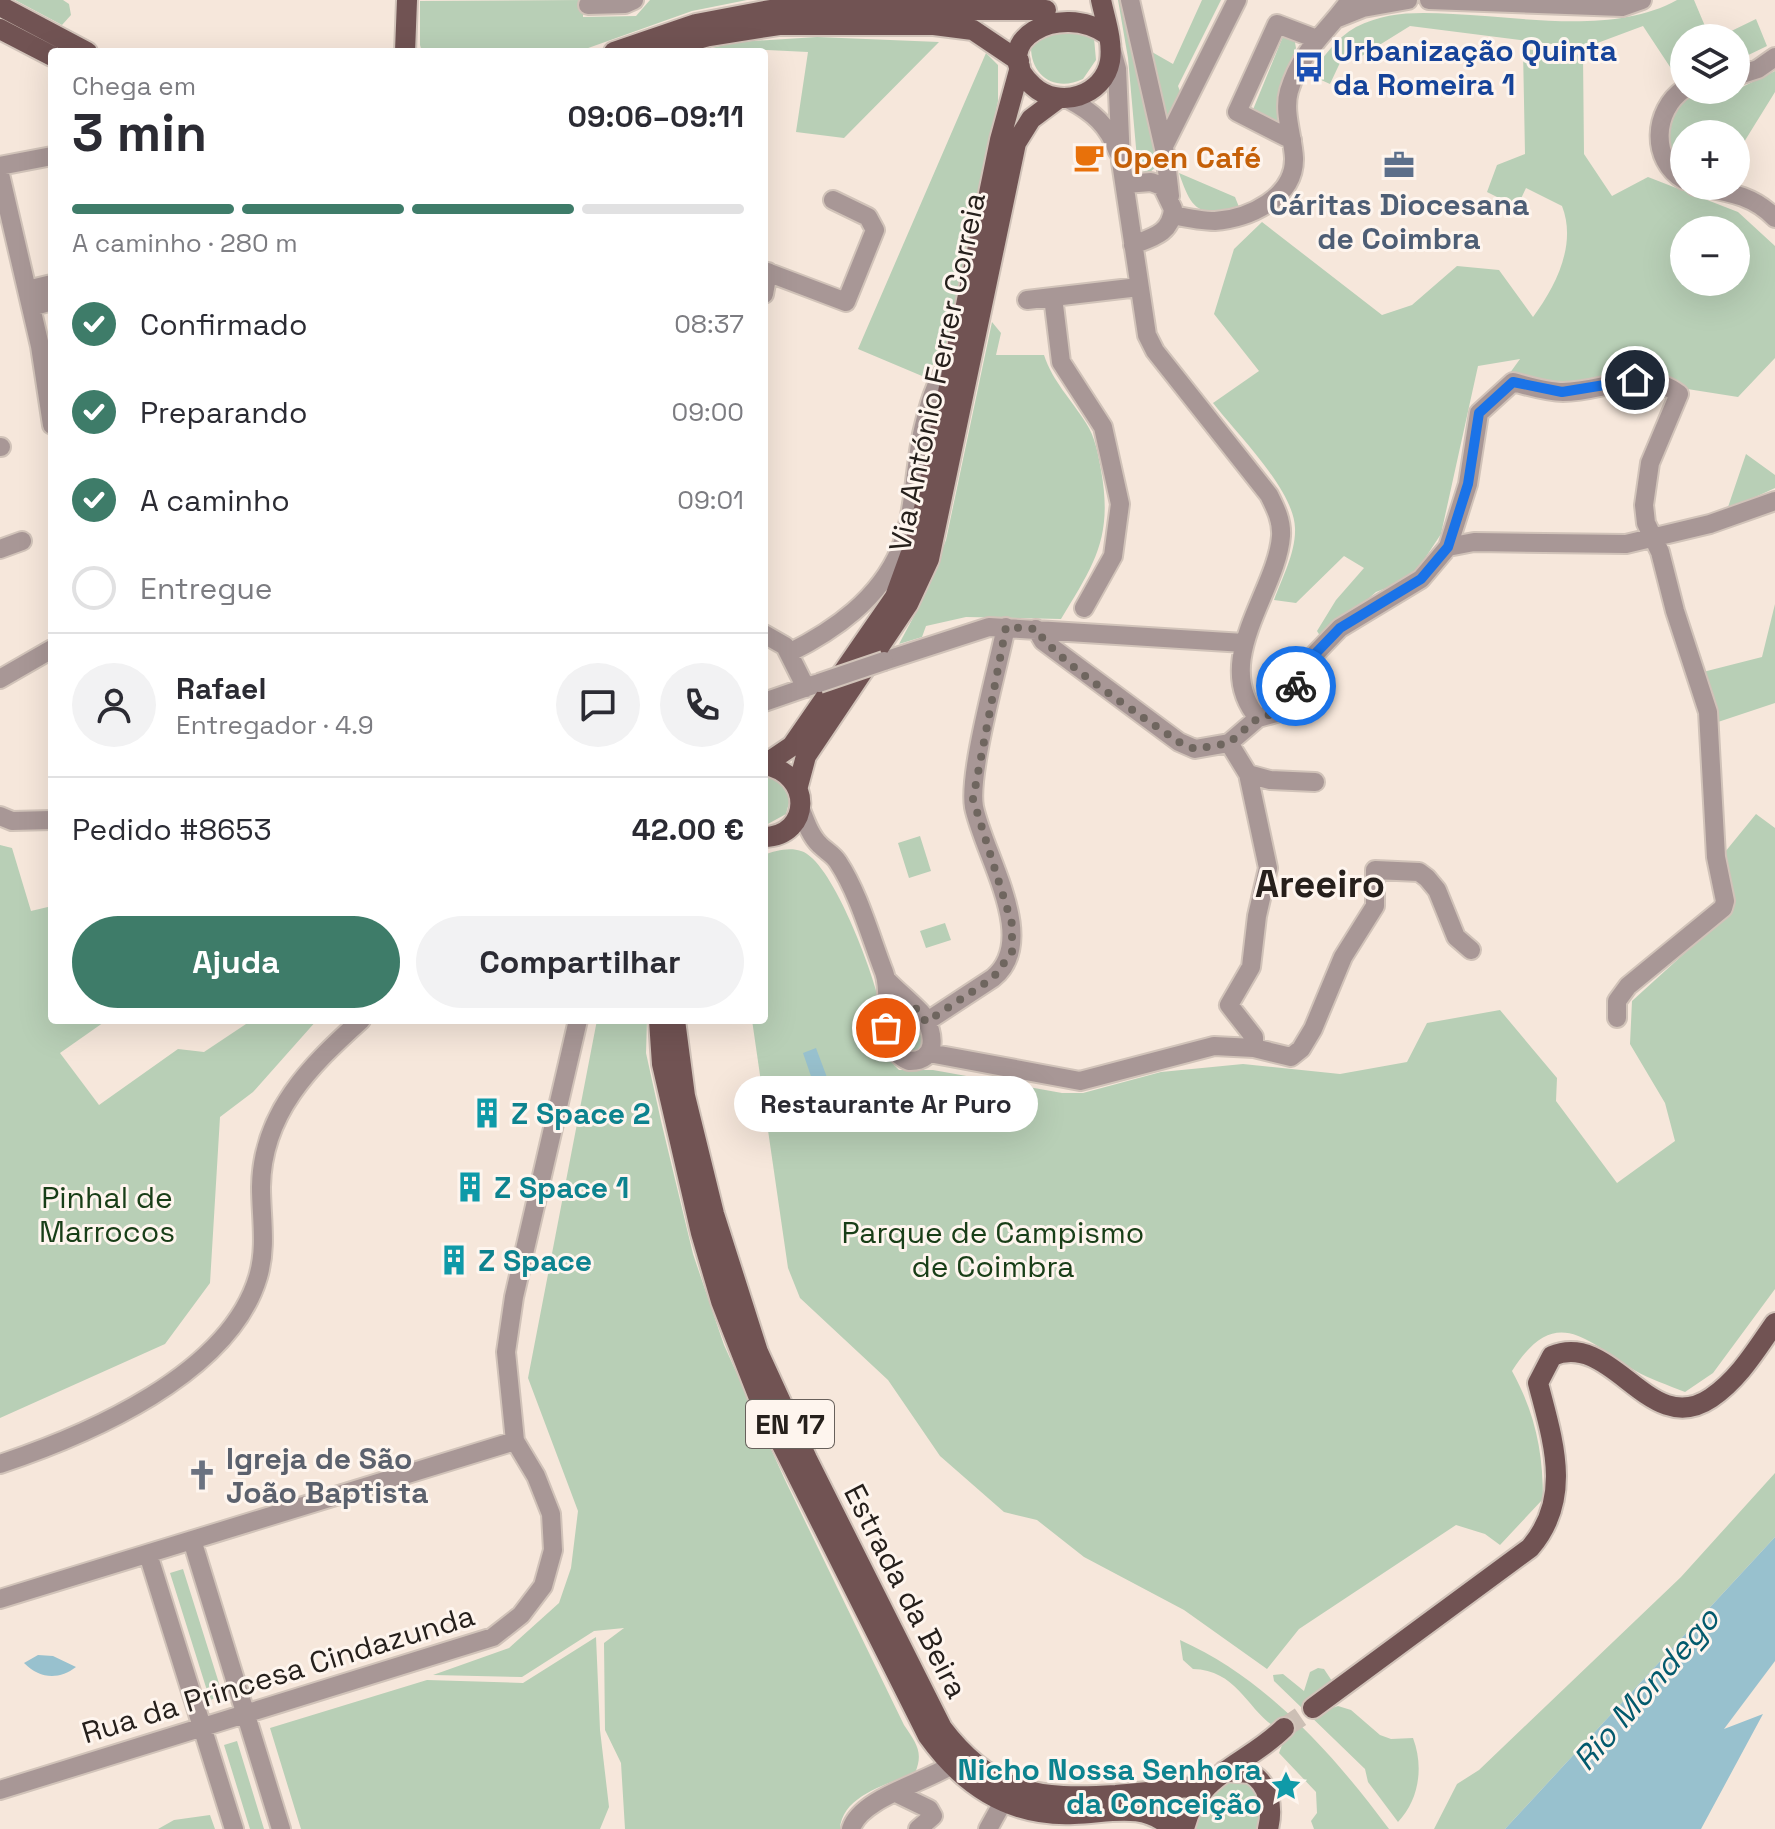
<!DOCTYPE html>
<html lang="pt">
<head>
<meta charset="utf-8">
<style>
  :root { --surface:#fff; --page:#f2f2f3; --text:#2b2b33; --muted:#7c7c81; --line:#e1e1e2; --accent:#3e7c69 }
  body { margin:0; font-family:"Space Grotesk",sans-serif; background:var(--page); color:var(--text); height:100vh; display:flex; flex-direction:column; font-size:30px; white-space:nowrap }
  * { box-sizing:border-box; margin:0 }
  p { font-size:26px; color:var(--muted) }
  .icon { flex:none; width:44px; height:44px; fill:none; stroke:currentColor; stroke-width:2; stroke-linecap:round; stroke-linejoin:round }
  .map { position:relative; flex:1; overflow:hidden }
  .drawer { position:absolute; left:48px; top:48px; width:720px; height:976px; display:flex; flex-direction:column; background:var(--surface); border-radius:8px; box-shadow:0 8px 32px #0002 }
  .drawer>* { flex:none }
  .buttons { position:absolute; left:1670px; top:24px; display:grid; gap:16px }
  .buttons a { display:grid; place-items:center; width:80px; height:80px; border-radius:50%; background:var(--surface); box-shadow:0 8px 32px #0002; font-size:40px }
  .pin { position:absolute; display:grid; place-items:center; width:68px; height:68px; color:#fff; margin:-34px; border:4px solid #fff; border-radius:50%; box-shadow:0 2px 8px #0007 }
  .courier { position:absolute; display:grid; place-items:center; width:80px; height:80px; margin:-40px; border:6px solid #1a73e8; border-radius:50%; background:#fff; color:#222; box-shadow:0 2px 10px #0007 }
  .bubble { position:absolute; height:56px; border-radius:28px; background:var(--surface); box-shadow:0 8px 32px #0002; font-size:26px; font-weight:800; line-height:56px; text-align:center }
  .summary em { font-style:normal; font-weight:800 }
  .summary div { display:flex; flex-direction:column-reverse }
  .summary { display:flex; align-items:center; justify-content:space-between; height:136px; padding:0 24px }
  h1 { font-size:52px; font-weight:800; line-height:60px }
  .bar { display:grid; grid-template-columns:repeat(4,1fr); gap:12px 8px; align-content:center; height:96px; padding:0 24px }
  .bar i { height:10px; border-radius:6px; background:var(--line) }
  .bar .current { background:var(--accent) }
  .bar p { grid-column:span 4 }
  .line { display:flex; align-items:center; gap:20px; padding:0 24px; border-top:2px solid var(--line) }
  .line div { flex:1 }
  .round { display:grid; place-items:center; flex:none; width:84px; height:84px; border-radius:42px; background:var(--page) }
  ol { padding:0 24px; list-style:none }
  li { display:flex; align-items:center; gap:24px; height:88px }
  li p { margin-inline-start:auto }
  li .icon { padding:8px; border-radius:50%; background:var(--accent); color:#fff; stroke-width:4 }
  li:last-child { color:var(--muted) }
  li i { width:44px; height:44px; border:4px solid var(--line); border-radius:50% }
  .cta { display:flex; gap:16px; margin-top:auto; padding:16px 24px }
  .cta a { flex:1; height:92px; border-radius:48px; background:var(--accent); color:#fff; font-size:32px; font-weight:800; line-height:92px; text-align:center }
  .cta a+a { background:var(--page); color:var(--text) }
  .map>svg:first-child { display:block }
</style>
</head>
<body>
<div class="map">
<svg width="1775" height="1829" viewBox="0 0 1775 1829">
  <rect width="100%" height="100%" fill="#f6e7db"/>
  <!-- green -->
  <path fill="#b8cfb6" fill-rule="evenodd" d="M15 0H63L69 4 71 15 62 25Z
    M583 0V17L636 16 650 0H747L692 11 577 52H422L420 45V1Z
    M1118 0H1122L1157 154V166L1149 173 1138 170 1128 58Z
    M1202 0H1221L1178 86 1183 99 1173 118 1167 116 1152 52 1173 64Z
    M1677 0H1694L1710 38H1684V77L1678 79 1643 26 1584 48 1410 26 1360 57 1345 52 1330 84 1310 75C1323 58 1336 38 1356 27 1387 11 1419 12 1453 14 1523 17 1614 35 1677 0Z
    M1756 19 1767 46 1736 61V38L1719 37Z
    M1048 22 1094 38 1096 60 1083 79C1056 92 1031 77 1031 47Z
    M1284 34 1294 37 1296 48 1280 90V124L1252 112Z
    M817 37 939 42 844 138 796 132 808 52 730 48 696 52 736 42Z
    M1523 49 1583 55 1584 154 1612 196 1648 177 1738 212 1775 246V358L1738 397 1681 388 1653 372 1553 383 1507 377 1520 359 1478 366 1441 534 1412 578 1376 592 1322 639 1317 631 1336 600 1364 568 1344 556 1296 603 1274 600C1282 578 1296 552 1295 528 1294 490 1237 434 1213 403L1259 371 1214 314 1234 249 1262 222 1382 315 1412 305 1457 266 1499 270 1533 317C1556 286 1577 244 1562 206L1526 188 1517 207 1487 192 1497 165 1525 154ZM1684 230H1736V282H1684Z
    M986 53 998 65V101L949 338 941 356 922 376 858 349Z
    M1775 71V92L1736 155V134H1684V171C1664 152 1663 127 1678 104L1700 92 1736 90Z
    M1179 173 1235 197 1239 207C1198 217 1192 211 1179 173Z
    M992 322 1001 333 996 355H1044C1053 382 1071 399 1086 423 1095 437 1098 453 1101 470 1113 537 1095 563 1061 619L966 617 926 626 922 637 899 644 921 603 946 540Z
    M1746 454 1775 475V488L1727 510Z
    M1775 604V703L1718 722 1714 699 1703 672 1762 657Z
    M764 776 778 779 790 799 786 814 766 825Z
    M1756 814 1775 828V1289L1713 1373 1685 1392C1668 1385 1649 1379 1634 1370 1583 1337 1554 1305 1512 1371 1535 1413 1543 1451 1543 1499L1500 1545 1485 1534 1456 1525 1299 1629 1267 1669 1184 1610 1084 1557 1037 1520 1004 1512 940 1456 888 1380 800 1298 788 1268 752 1020H764V855C775 851 789 847 801 851 831 860 870 965 878 997 881 1007 874 1017 875 1027 876 1044 888 1059 899 1070H933L1062 1093H1083L1161 1072 1243 1064 1340 1074 1407 1062 1427 1023 1500 1010 1557 1078 1556 1101 1617 1183 1675 1141 1665 1103 1630 1044 1632 1001 1732 910 1725 852Z
    M920 836 931 871 909 878 898 843Z
    M0 845 12 848 31 911 52 906V1020H107L60 1053 99 1105 178 1049 204 1052 252 1020H317L253 1092 220 1117 210 1283 165 1344 0 1418Z
    M945 923 951 940 926 948 920 931Z
    M910 1012 915 1014 926 1039 920 1053 904 1052 893 1023 899 1014Z
    M597 1020H647L646 1053 661 1121 693 1254 724 1345 785 1480 904 1725C916 1743 924 1752 915 1773 889 1784 842 1795 840 1829H625L621 1763 605 1730 604 1643 624 1628 594 1631 522 1677 433 1675 509 1648 559 1603 571 1568 578 1511 528 1378Z
    M1775 1473V1537L1505 1829H1434L1457 1784 1479 1770 1681 1577Z
    M183 1569 223 1696 210 1700 170 1573Z
    M596 1637 600 1730 609 1807 600 1829H301L270 1728 427 1680 523 1683Z
    M1180 1640C1267 1679 1333 1754 1389 1829H1314L1311 1821 1317 1813 1316 1792 1279 1753 1287 1732C1250 1722 1243 1670 1193 1669L1183 1660Z
    M1318 1668 1324 1669 1334 1684 1317 1713 1338 1706 1351 1710 1380 1735 1391 1739 1413 1738C1424 1767 1419 1800 1398 1822L1368 1782 1365 1769 1274 1681 1273 1675 1283 1674 1304 1691 1310 1672Z
    M237 1741 264 1829H250L224 1745Z
    M1229 1781C1262 1779 1262 1803 1259 1829H1194C1199 1809 1210 1790 1229 1781Z
    M210 1815 215 1829H158L174 1820Z"/>
  <!-- water -->
  <path fill="#98c1ce" d="M816 1048 828 1080 814 1085 803 1053Z
    M1775 1537V1661L1724 1729 1763 1714 1701 1829H1505Z
    M38 1655 53 1656 76 1667C59 1680 40 1679 24 1663Z"/>
  <g fill="none" stroke-linecap="round" stroke-linejoin="round">
    <!-- major-tunnel -->
    <path stroke="#ccbfb5" stroke-width="20" stroke-dasharray="20 10" stroke-linecap="butt" d="M1284 1728 1313 1708"/>
    <!-- minor casing -->
    <g stroke="#d1c3b9" stroke-width="22">
      <path id="minor" d="M1130 0 1165 153 1170 196
        M1429 0 1622 7 1642 0
        M588 5 625 4 634 0
        M1338 18 1363 8 1408 0
        M1112 51 1117 69 1121 162 1147 335 1155 351 1269 495C1276 509 1282 521 1281 536 1277 592 1210 661 1258 718
        M1736 76 1758 69 1775 57
        M1684 89C1653 110 1650 160 1684 180
        M1068 99C1093 112 1108 125 1118 152
        M1292 140 1237 112 1277 24 1314 38
        M1164 146 1237 0
        M0 166 52 156
        M0 174 40 346 52 425
        M1125 184 1151 182 1162 186 1173 209C1171 233 1154 237 1133 245
        M1695 186C1726 192 1752 194 1775 218
        M1173 215C1187 218 1201 221 1215 221 1249 219 1295 197 1294 158 1293 137 1283 112 1289 91 1302 48 1327 33 1350 0
        M764 271 846 302 875 230 868 217 833 200
        M27 290 52 284
        M764 294 768 272
        M1053 297 1061 362 1103 427 1120 504 1113 556 1084 608
        M1027 300 1139 287
        M31 307 52 301
        M0 447H1
        M1448 547 1468 484 1479 413 1513 382C1528 386 1547 392 1563 392 1604 392 1642 366 1679 394L1650 463 1644 505 1646 523 1660 552 1675 611 1708 712 1716 857 1725 901 1723 908 1628 986 1617 1001V1018
        M0 549 22 541
        M1036 629 1043 641 1179 742 1195 749 1229 743 1258 718 1280 712 1315 654 1340 628 1421 579 1448 547 1474 542 1626 544 1710 524 1775 501
        M764 634 785 646 806 688
        M789 653C835 630 879 599 900 550 915 514 914 472 922 434 928 408 934 382 952 360
        M884 661 989 627 1244 643
        M0 679 52 649
        M764 702 816 684
        M1229 743 1248 774 1268 868 1257 916 1251 967 1229 1005 1254 1037V1048
        M1248 774 1270 780 1315 782
        M800 807C805 820 810 836 820 845 826 851 834 855 838 862 859 894 870 936 884 972 894 999 875 1047 909 1061 938 1062 935 1033 923 1015 918 1008 895 989 886 979
        M0 816 12 821 52 820
        M926 1022 993 978C1040 940 984 856 974 807 968 773 998 667 1006 627
        M929 1053 1080 1081 1214 1046 1254 1048 1291 1057 1301 1049 1313 1029 1343 957 1375 906V870L1419 872 1427 878 1437 890 1456 937 1471 950
        M0 1464C87 1435 229 1375 258 1277 267 1247 261 1217 261 1187 262 1113 310 1066 361 1020
        M192 1540 281 1829
        M148 1554 234 1829
        M0 1599 515 1441
        M0 1790 493 1637 521 1615 543 1586 553 1550 551 1514 536 1476 515 1441 506 1352 514 1297 578 1020
        M898 1794 929 1809 933 1816 918 1829
        M851 1829C860 1799 920 1784 950 1766
        M988 1829 1003 1802"/>
    </g>
    <!-- major casing -->
    <g stroke="#d1c3b9" stroke-width="24">
      <path id="major" d="M1101 0C1105 19 1113 41 1110 61 1104 96 1059 110 1033 86 984 42 1060 0 1108 35
        M0 6 87 52
        M0 29 52 56
        M405 52 407 0
        M614 52 696 24 770 10H1046
        M653 52 709 36 779 25H934L973 30 1019 61
        M764 765 792 746 895 597 920 528 1000 140 1020 67
        M764 765C813 773 812 836 764 837
        M798 786 806 756 908 604 929 559 1016 143 1031 119 1059 98
        M659 1020 662 1064 701 1233 721 1301 761 1403 928 1736C963 1785 1010 1817 1074 1814 1110 1813 1144 1801 1173 1829
        M675 1020 685 1096 714 1214 758 1352 807 1459 942 1728C992 1794 1038 1800 1116 1795 1148 1792 1178 1790 1209 1782
        M1313 1708 1530 1548C1573 1498 1553 1441 1538 1383L1552 1356C1613 1330 1649 1440 1711 1398 1739 1379 1756 1350 1775 1323
        M1225 1771 1250 1773C1270 1784 1273 1809 1268 1829
        M1184 1829C1197 1773 1247 1765 1284 1728"/>
    </g>
    <!-- minor -->
    <use href="#minor" stroke="#a89796" stroke-width="18"/>
    <!-- major -->
    <use href="#major" stroke="#715353" stroke-width="20"/>
    <!-- minor-bridge casing -->
    <g stroke="#d1c3b9" stroke-width="22" stroke-linecap="butt">
      <path id="minor-bridge" d="M819 683 884 661"/>
    </g>
    <!-- minor-bridge -->
    <use href="#minor-bridge" stroke="#a89796" stroke-width="18"/>
  </g>
  <g fill="none" stroke-linecap="round" stroke-linejoin="round">
    <!-- done -->
    <path stroke="#6f665f" stroke-width="8" stroke-dasharray="0 14.4" d="M886 1028 890 1014 903 1006 917 1009 926 1022 993 978 1012 952V924L973 799 1006 627 1036 629C1054 660 1145 718 1179 742L1195 749 1229 743 1258 718 1280 712 1296 686"/>
    <!-- route -->
    <path stroke="#1a73e8" stroke-width="10" d="M1296 686 1315 654 1340 628 1421 579 1448 547 1468 484 1479 413 1513 382 1562 392 1635 380"/>
  </g>
  <!-- icons -->
  <defs>
    <g id="bus-bare" transform="scale(2.4)"><path d="M-5-6H5V4H4V6H2V4H-2V6H-4V4H-5ZM-3.5-4V0h7V-4ZM-3.5 1.2v1.5H-2V1.2ZM2 1.2v1.5H3.5V1.2Z" fill="#1a4fb4" stroke="#fef5ee" stroke-width="2.5" paint-order="stroke"/></g>
    <g id="cafe-bare" transform="scale(2.4)"><path d="M-5.5-4.5H6V0H3Q3 3.5 0 3.5H-2.5Q-5.5 3.5-5.5 0ZM3-3.2v2h1.7v-2ZM-6 4.5H4V6H-6Z" fill="#e8710a" stroke="#fef5ee" stroke-width="2.5" paint-order="stroke"/></g>
    <g id="office-bare" transform="scale(2.4)"><path d="M-6-3h4V-5.5h4V-3h4V5H-6ZM-1-4.5V-3h2v-1.5ZM-6 0V1H6V0Z" fill="#5c6f8a" stroke="#fef5ee" stroke-width="2.5" paint-order="stroke"/></g>
    <g id="building-bare" transform="scale(2.4)"><path d="M-4-6H4V6H1V3H-1V6H-4ZM-2.5-4.3h1.7v1.8h-1.7ZM.8-4.3h1.7v1.8H.8ZM-2.5-1h1.7V.8h-1.7ZM.8-1h1.7V.8H.8Z" fill="#0f9aa8" stroke="#fef5ee" stroke-width="2.5" paint-order="stroke"/></g>
    <g id="church-bare" transform="scale(2.4)"><path d="M-1.2-6h2.4v3.5h3.3v2.4h-3.3V6h-2.4V-.1h-3.3v-2.4h3.3Z" fill="#6b7280" stroke="#fef5ee" stroke-width="2.5" paint-order="stroke"/></g>
    <g id="sight-bare" transform="scale(2.4)"><path d="M0-6L1.8-2.2L6-1.7L2.9 1.2L3.7 5.4L0 3.3L-3.7 5.4L-2.9 1.2L-6-1.7L-1.8-2.2Z" fill="#0f9aa8" stroke="#fef5ee" stroke-width="2.5" paint-order="stroke"/></g>
  </defs>
  <g fill-rule="evenodd">
    <use href="#bus-bare" x="1309" y="67"/>
    <use href="#cafe-bare" x="1089" y="157"/>
    <use href="#office-bare" x="1399" y="165"/>
    <use href="#building-bare" x="487" y="1113"/>
    <use href="#building-bare" x="470" y="1187"/>
    <use href="#building-bare" x="454" y="1260"/>
    <use href="#church-bare" x="202" y="1475"/>
    <use href="#sight-bare" x="1286" y="1786"/>
  </g>
  <g text-anchor="middle" dominant-baseline="central" stroke-width="6" stroke-linejoin="round" paint-order="stroke">
    <!-- shield labels -->
    <rect fill="#fef5ee" stroke="#67605b" stroke-width="2" x="746" y="1400" width="88" height="48" rx="6"/>
    <g font-size="28" font-weight="bold" fill="#26201c">
      <text x="790" y="1424">EN 17</text>
    </g>
    <!-- transit labels -->
    <g font-size="30" font-weight="bold" fill="#164399" stroke="#fef5ee" text-anchor="start">
      <text x="1333" y="50">Urbanização Quinta<tspan x="1333" dy="34">da Romeira 1</tspan></text>
    </g>
    <!-- food labels -->
    <g font-size="30" font-weight="bold" fill="#c56008" stroke="#fef5ee" text-anchor="start">
      <text x="1113" y="157">Open Café</text>
    </g>
    <!-- service labels -->
    <g font-size="30" font-weight="bold" fill="#4e5e75" stroke="#fef5ee">
      <text x="1399" y="204">Cáritas Diocesana<tspan x="1399" dy="34">de Coimbra</tspan></text>
    </g>
    <!-- street labels -->
    <g font-size="30" fill="#26201c" stroke="#fef5ee">
      <text transform="translate(937 372) rotate(-78)">Via António Ferrer Correia</text>
      <text transform="translate(906 1591) rotate(63)">Estrada da Beira</text>
      <text transform="translate(278 1674) rotate(-17)">Rua da Princesa Cindazunda</text>
    </g>
    <!-- culture labels -->
    <g font-size="30" font-weight="bold" fill="#0d838f" stroke="#fef5ee" text-anchor="start">
      <text x="511" y="1113">Z Space 2</text>
      <text x="494" y="1187">Z Space 1</text>
      <text x="478" y="1260">Z Space</text>
      <text x="1262" y="1769" text-anchor="end">Nicho Nossa Senhora<tspan x="1262" dy="34">da Conceição</tspan></text>
    </g>
    <!-- park labels -->
    <g font-size="30" fill="#183e17" stroke="#fef5ee">
      <text x="107" y="1197">Pinhal de<tspan x="107" dy="34">Marrocos</tspan></text>
      <text x="993" y="1232">Parque de Campismo<tspan x="993" dy="34">de Coimbra</tspan></text>
    </g>
    <!-- worship labels -->
    <g font-size="30" font-weight="bold" fill="#5b616d" stroke="#fef5ee" text-anchor="start">
      <text x="226" y="1458">Igreja de São<tspan x="226" dy="34">João Baptista</tspan></text>
    </g>
    <!-- water labels -->
    <g font-size="32" font-style="italic" fill="#035a6d" stroke="#fef5ee">
      <text transform="translate(1646 1689) rotate(-49)">Rio Mondego</text>
    </g>
    <!-- district labels -->
    <g font-size="38" font-weight="bold" fill="#26201c" stroke="#fef5ee">
      <text x="1320" y="884">Areeiro</text>
    </g>
  </g>
</svg>
<div class="buttons">
<a><svg class="icon" aria-label="layers" viewBox="0 0 24 24"><path d="M12 4l9 5-9 5-9-5zM3 14l9 5 9-5"/></svg></a>
<a>+</a>
<a>−</a>
</div>
<div class="pin" style="left:886px;top:1028px;background:#ea580c"><svg class="icon" aria-label="bag" viewBox="0 0 24 24"><path d="M5 8h14l-1 12H6zM9 8a3 3 0 0 1 6 0"/></svg></div>
<div class="pin" style="left:1635px;top:380px;background:#1f2937"><svg class="icon" aria-label="home" viewBox="0 0 24 24"><path d="M3 11l9-7 9 7M6 9v11h12V9"/></svg></div>
<div class="courier" style="left:1296px;top:686px"><svg class="icon" aria-label="bike" viewBox="0 0 24 24"><circle cx="6" cy="16" r="4"/><circle cx="18" cy="16" r="4"/><path d="M6 16l4-8h5l3 8M10 8l3 8H6M13 5h3"/></svg></div>
<div class="bubble" style="left:734px;top:1076px;width:304px">Restaurante Ar Puro</div>
<section class="drawer">
<div class="summary"><div><h1>3 min</h1><p>Chega em</p></div><em>09:06–09:11</em></div>
<div class="bar"><i class="current"></i><i class="current"></i><i class="current"></i><i></i><p>A caminho · 280 m</p></div>
<ol>
<li><svg class="icon" aria-label="check" viewBox="0 0 24 24"><path d="M5 12l5 5 9-10"/></svg>Confirmado<p>08:37</p></li>
<li><svg class="icon" aria-label="check" viewBox="0 0 24 24"><path d="M5 12l5 5 9-10"/></svg>Preparando<p>09:00</p></li>
<li><svg class="icon" aria-label="check" viewBox="0 0 24 24"><path d="M5 12l5 5 9-10"/></svg>A caminho<p>09:01</p></li>
<li><i></i>Entregue</li>
</ol>
<div class="line" style="height:144px"><a class="round"><svg class="icon" aria-label="person" viewBox="0 0 24 24"><circle cx="12" cy="8" r="4"/><path d="M4 21q1-7 8-7t8 7"/></svg></a><div><b>Rafael</b><p>Entregador · 4.9</p></div><a class="round"><svg class="icon" aria-label="chat" viewBox="0 0 24 24"><path d="M4 5h16v11H9l-5 4z"/></svg></a><a class="round"><svg class="icon" aria-label="phone" viewBox="0 0 24 24"><path d="M5 4h4l2 5-3 2q2 4 5 5l2-3 5 2v4C11 20 4 13 5 4z"/></svg></a></div>
<div class="line" style="height:104px"><div>Pedido #8653</div><b>42.00 €</b></div>
<div class="cta"><a>Ajuda</a><a>Compartilhar</a></div>
</section>
</div>
</body>
</html>
